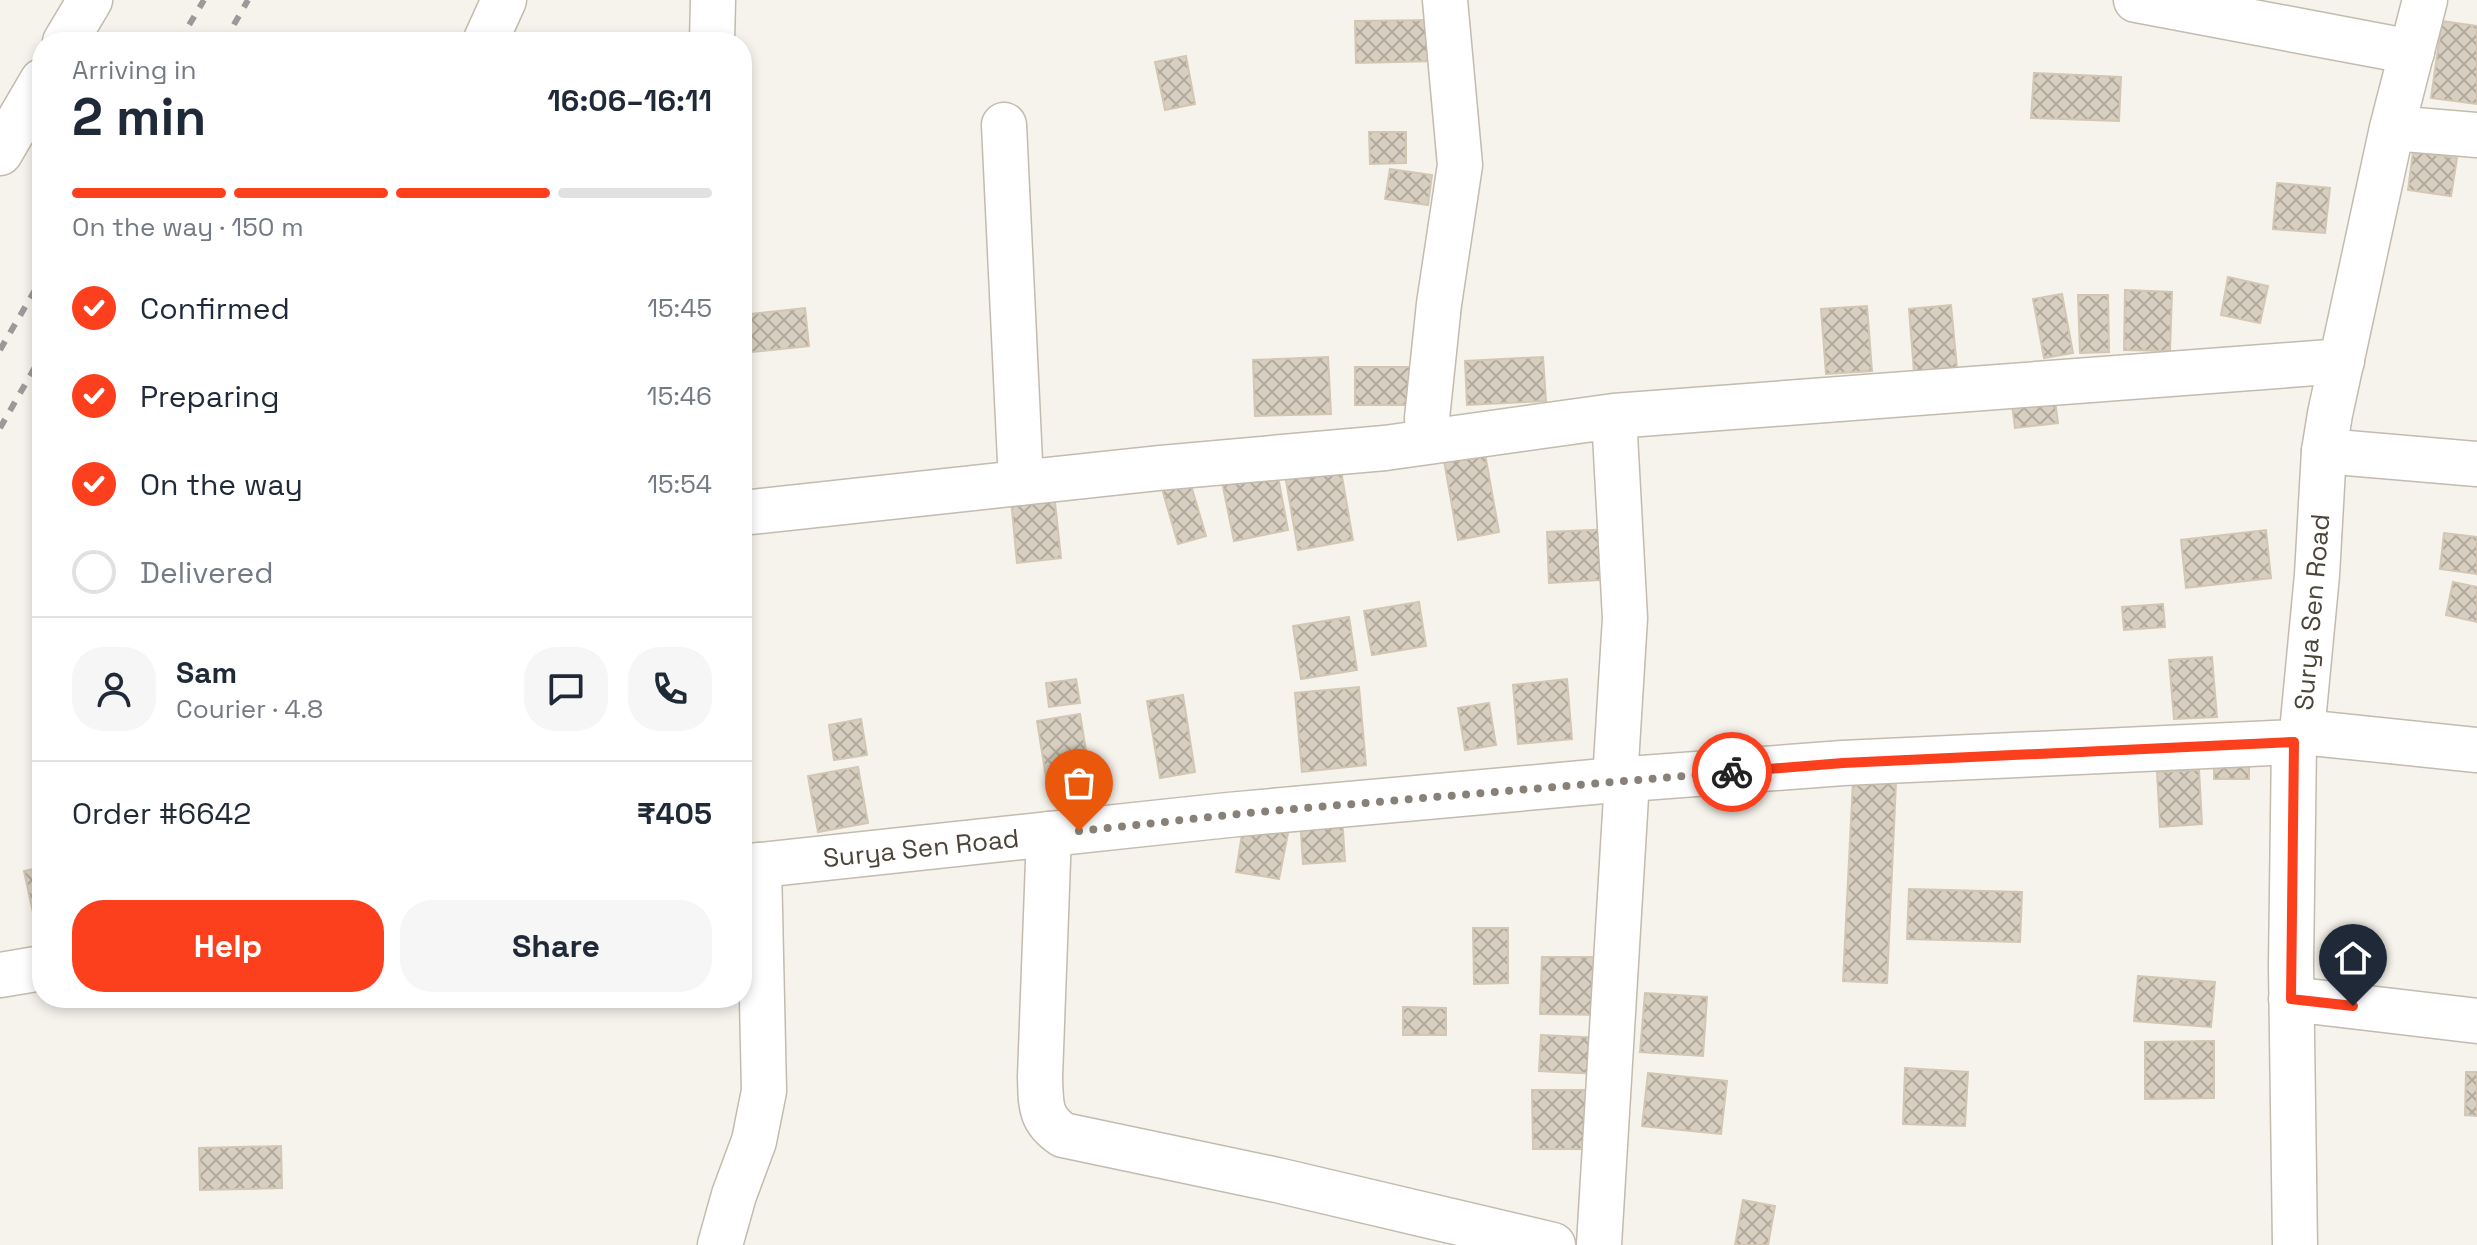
<!DOCTYPE html>
<html lang="en">
<head>
<meta charset="utf-8">
<style>
  :root { --surface:#fff; --page:#f6f6f7; --text:#1f2937; --muted:#747a83; --line:#e0e1e3; --accent:#fc3f1d }
  body { margin:0; font-family:"Space Grotesk",sans-serif; background:var(--page); color:var(--text); height:100vh; display:flex; flex-direction:column; font-size:30px; white-space:nowrap }
  * { box-sizing:border-box; margin:0 }
  p { font-size:26px; color:var(--muted) }
  .icon { flex:none; width:44px; height:44px; fill:none; stroke:currentColor; stroke-width:2; stroke-linecap:round; stroke-linejoin:round }
  .map { position:relative; flex:1; overflow:hidden }
  .details { position:absolute; left:32px; top:32px; width:720px; height:976px; display:flex; flex-direction:column; background:var(--surface); border-radius:32px; box-shadow:0 4px 12px #0003 }
  .details>* { flex:none }
  .pin { position:absolute; display:grid; place-items:center; width:68px; height:68px; color:#fff; margin:-82px -34px; border-radius:50% 50% 50% 0; rotate:-45deg; box-shadow:0 0 8px #0007 }
  .pin .icon { rotate:45deg }
  .courier { position:absolute; display:grid; place-items:center; width:80px; height:80px; margin:-40px; border:6px solid #fc3f1d; border-radius:50%; background:#fff; color:#222; box-shadow:0 2px 10px #0007 }
  .summary em { font-style:normal; font-weight:700 }
  .summary div { display:flex; flex-direction:column-reverse }
  .summary { display:flex; align-items:center; justify-content:space-between; height:136px; padding:0 40px }
  h1 { font-size:52px; font-weight:700; line-height:60px }
  .bar { display:grid; grid-template-columns:repeat(4,1fr); gap:12px 8px; align-content:center; height:96px; padding:0 40px }
  .bar i { height:10px; border-radius:6px; background:var(--line) }
  .bar .current { background:var(--accent) }
  .bar p { grid-column:span 4 }
  .line { display:flex; align-items:center; gap:20px; padding:0 40px; border-top:2px solid var(--line) }
  .line div { flex:1 }
  .round { display:grid; place-items:center; flex:none; width:84px; height:84px; border-radius:32px; background:var(--page) }
  ol { padding:0 40px; list-style:none }
  li { display:flex; align-items:center; gap:24px; height:88px }
  li p { margin-inline-start:auto }
  li .icon { padding:8px; border-radius:50%; background:var(--accent); color:#fff; stroke-width:4 }
  li:last-child { color:var(--muted) }
  li i { width:44px; height:44px; border:4px solid var(--line); border-radius:50% }
  .button { display:flex; gap:16px; margin-top:auto; padding:16px 40px }
  .button a { flex:1; height:92px; border-radius:32px; background:var(--accent); color:#fff; font-size:32px; font-weight:700; line-height:92px; text-align:center }
  .button a+a { background:var(--page); color:var(--text) }
  .map>svg:first-child { display:block }
</style>
</head>
<body>
<div class="map">
<svg width="2477" height="1245" viewBox="0 0 2477 1245">
  <defs>
    <pattern id="building-cross-hatch" width="8" height="8" patternUnits="userSpaceOnUse" patternTransform="scale(2)"><rect width="8" height="8" fill="#d8cfc1"/><path d="M0 0l8 8M0 8l8-8" fill="none" stroke="#b1aa9e"/></pattern>
  </defs>
  <rect width="100%" height="100%" fill="#f6f3ec"/>
  <!-- building -->
  <path fill="url(#building-cross-hatch)" stroke="#d3c7b4" stroke-width="2" d="M1434 20 1435 61 1356 63 1355 21Z
    M2442 21 2477 26V104L2431 98Z
    M1186 56 1195 104 1165 110 1155 62Z
    M2034 73 2121 77 2119 121 2031 118Z
    M1369 132H1406V163L1370 164Z
    M2413 152 2457 158 2451 196 2408 190Z
    M1390 169 1432 175 1428 205 1385 199Z
    M2277 183 2330 188 2325 233 2273 229Z
    M2228 277 2268 286 2260 323 2221 315Z
    M2125 290 2172 292 2170 351 2124 350Z
    M2062 294 2073 353 2044 358 2033 299Z
    M2078 295H2108L2109 352 2080 353Z
    M1951 305 1957 368 1914 372 1909 309Z
    M1867 306 1872 371 1826 374 1821 309Z
    M805 308 809 346 742 353V315Z
    M1328 357 1331 414 1255 416 1253 360Z
    M1543 357 1546 401 1467 405 1465 361Z
    M1355 367H1422L1421 405H1355Z
    M2054 392 2058 423 2015 428 2011 397Z
    M1484 448 1499 532 1458 540 1443 455Z
    M1340 465 1353 540 1298 550 1285 475Z
    M1276 466 1288 530 1234 541 1221 477Z
    M1188 475 1206 536 1178 544 1160 482Z
    M1053 484 1061 558 1017 563 1010 489Z
    M1615 529 1617 579 1549 583 1547 532Z
    M2266 530 2271 578 2186 588 2181 540Z
    M2444 533 2477 537V574L2440 569Z
    M2453 582 2477 587V622L2446 615Z
    M1419 602 1426 646 1372 655 1364 611Z
    M2163 604 2165 627 2124 630 2122 607Z
    M1349 617 1357 670 1301 679 1293 626Z
    M2212 657 2217 717 2174 719 2169 660Z
    M1076 679 1080 703 1049 707 1046 683Z
    M1567 679 1572 739 1518 744 1513 685Z
    M1359 687 1366 765 1302 772 1295 693Z
    M1183 695 1195 772 1160 778 1147 701Z
    M1489 703 1496 745 1465 750 1458 708Z
    M1080 714 1092 788 1049 796 1037 721Z
    M861 719 867 755 834 760 829 725Z
    M2214 758H2249V779H2214Z
    M858 767 868 823 818 832 808 776Z
    M2199 770 2202 824 2160 827 2157 772Z
    M1853 780 1896 782 1887 983 1843 981Z
    M1245 815 1290 823 1279 879 1236 872Z
    M1342 816 1345 861 1303 864 1300 818Z
    M42 867V935L38 936 24 871Z
    M1909 889 2022 892 2020 942 1907 939Z
    M1473 928H1508V983L1474 984Z
    M1542 957H1607V1015L1540 1014Z
    M2138 976 2215 982 2211 1027 2134 1021Z
    M1645 993 1707 997 1703 1056 1640 1052Z
    M1403 1007 1446 1008V1035H1403Z
    M1541 1035 1602 1038 1600 1074 1539 1071Z
    M2214 1041V1098L2145 1099V1042Z
    M1905 1068 1968 1072 1965 1126 1903 1124Z
    M2466 1072H2477V1116L2465 1115Z
    M1648 1073 1727 1081 1721 1134 1642 1126Z
    M1532 1090H1600L1601 1149H1533Z
    M281 1146 282 1188 200 1190 199 1148Z
    M1743 1200 1775 1206 1768 1245H1735Z"/>
  <g fill="none" stroke-linecap="round" stroke-linejoin="round">
    <!-- minor casing -->
    <g stroke="#c2bbae" stroke-width="47">
      <path id="minor" d="M2136 0 2412 52
        M65 42 90 0
        M485 42 504 0
        M712 42 713 0
        M1004 125 1021 483
        M0 153 42 81
        M1428 442 1427 418 1439 304 1460 165 1445 0
        M2324 451 2477 464
        M742 513 1159 468 1385 448 1614 416
        M2302 732 2477 750
        M2294 742 2291 966 2295 1245
        M1615 780 1625 618 1614 416 2342 361
        M1049 834 1040 1077C1041 1104 1039 1119 1063 1135L1277 1180 1553 1245
        M2291 999 2477 1021
        M720 1245 734 1195 754 1141 764 1091 759 865
        M1599 1245 1627 780"/>
    </g>
    <!-- tertiary casing -->
    <g stroke="#c2bbae" stroke-width="47">
      <path id="tertiary" d="M2392 128 2477 135
        M742 867 1228 815 1615 780 1843 763 2294 742 2302 732 2317 575 2324 451 2330 414 2392 128 2425 0
        M0 975 42 968"/>
    </g>
    <!-- minor -->
    <use href="#minor" stroke="#fff" stroke-width="44"/>
    <!-- tertiary -->
    <use href="#tertiary" stroke="#fff" stroke-width="44"/>
    <!-- rail -->
    <path stroke="#9a9a9a" stroke-width="6" stroke-dasharray="10 10" stroke-linecap="butt" d="M179 42 204 0
      M224 42 248 0
      M0 350 42 278
      M0 428 42 355"/>
  </g>
  <g fill="none" stroke-linecap="round" stroke-linejoin="round">
    <!-- done -->
    <path stroke="#878178" stroke-width="8" stroke-dasharray="0 14.4" d="M1079 831 1258 812 1732 772"/>
    <!-- route -->
    <path stroke="#fc3f1d" stroke-width="10" d="M1732 772 1843 763 2294 742 2291 999 2353 1006"/>
  </g>
  <g text-anchor="middle" dominant-baseline="central" stroke-width="6" stroke-linejoin="round" paint-order="stroke">
    <!-- street labels -->
    <g font-size="26" fill="#4b4439" stroke="#fff">
      <text transform="translate(2312 612) rotate(-85)">Surya Sen Road</text>
      <text transform="translate(921 848) rotate(-6)">Surya Sen Road</text>
    </g>
  </g>
</svg>
<div class="pin" style="left:1079px;top:831px;background:#ea580c"><svg class="icon" aria-label="bag" viewBox="0 0 24 24"><path d="M5 8h14l-1 12H6zM9 8a3 3 0 0 1 6 0"/></svg></div>
<div class="pin" style="left:2353px;top:1006px;background:#1f2937"><svg class="icon" aria-label="home" viewBox="0 0 24 24"><path d="M3 11l9-7 9 7M6 9v11h12V9"/></svg></div>
<div class="courier" style="left:1732px;top:772px"><svg class="icon" aria-label="bike" viewBox="0 0 24 24"><circle cx="6" cy="16" r="4"/><circle cx="18" cy="16" r="4"/><path d="M6 16l4-8h5l3 8M10 8l3 8H6M13 5h3"/></svg></div>
<section class="details">
<div class="summary"><div><h1>2 min</h1><p>Arriving in</p></div><em>16:06–16:11</em></div>
<div class="bar"><i class="current"></i><i class="current"></i><i class="current"></i><i></i><p>On the way · 150 m</p></div>
<ol>
<li><svg class="icon" aria-label="check" viewBox="0 0 24 24"><path d="M5 12l5 5 9-10"/></svg>Confirmed<p>15:45</p></li>
<li><svg class="icon" aria-label="check" viewBox="0 0 24 24"><path d="M5 12l5 5 9-10"/></svg>Preparing<p>15:46</p></li>
<li><svg class="icon" aria-label="check" viewBox="0 0 24 24"><path d="M5 12l5 5 9-10"/></svg>On the way<p>15:54</p></li>
<li><i></i>Delivered</li>
</ol>
<div class="line" style="height:144px"><a class="round"><svg class="icon" aria-label="person" viewBox="0 0 24 24"><circle cx="12" cy="8" r="4"/><path d="M4 21q1-7 8-7t8 7"/></svg></a><div><b>Sam</b><p>Courier · 4.8</p></div><a class="round"><svg class="icon" aria-label="chat" viewBox="0 0 24 24"><path d="M4 5h16v11H9l-5 4z"/></svg></a><a class="round"><svg class="icon" aria-label="phone" viewBox="0 0 24 24"><path d="M5 4h4l2 5-3 2q2 4 5 5l2-3 5 2v4C11 20 4 13 5 4z"/></svg></a></div>
<div class="line" style="height:104px"><div>Order #6642</div><b>₹405</b></div>
<div class="button"><a>Help</a><a>Share</a></div>
</section>
</div>
</body>
</html>
